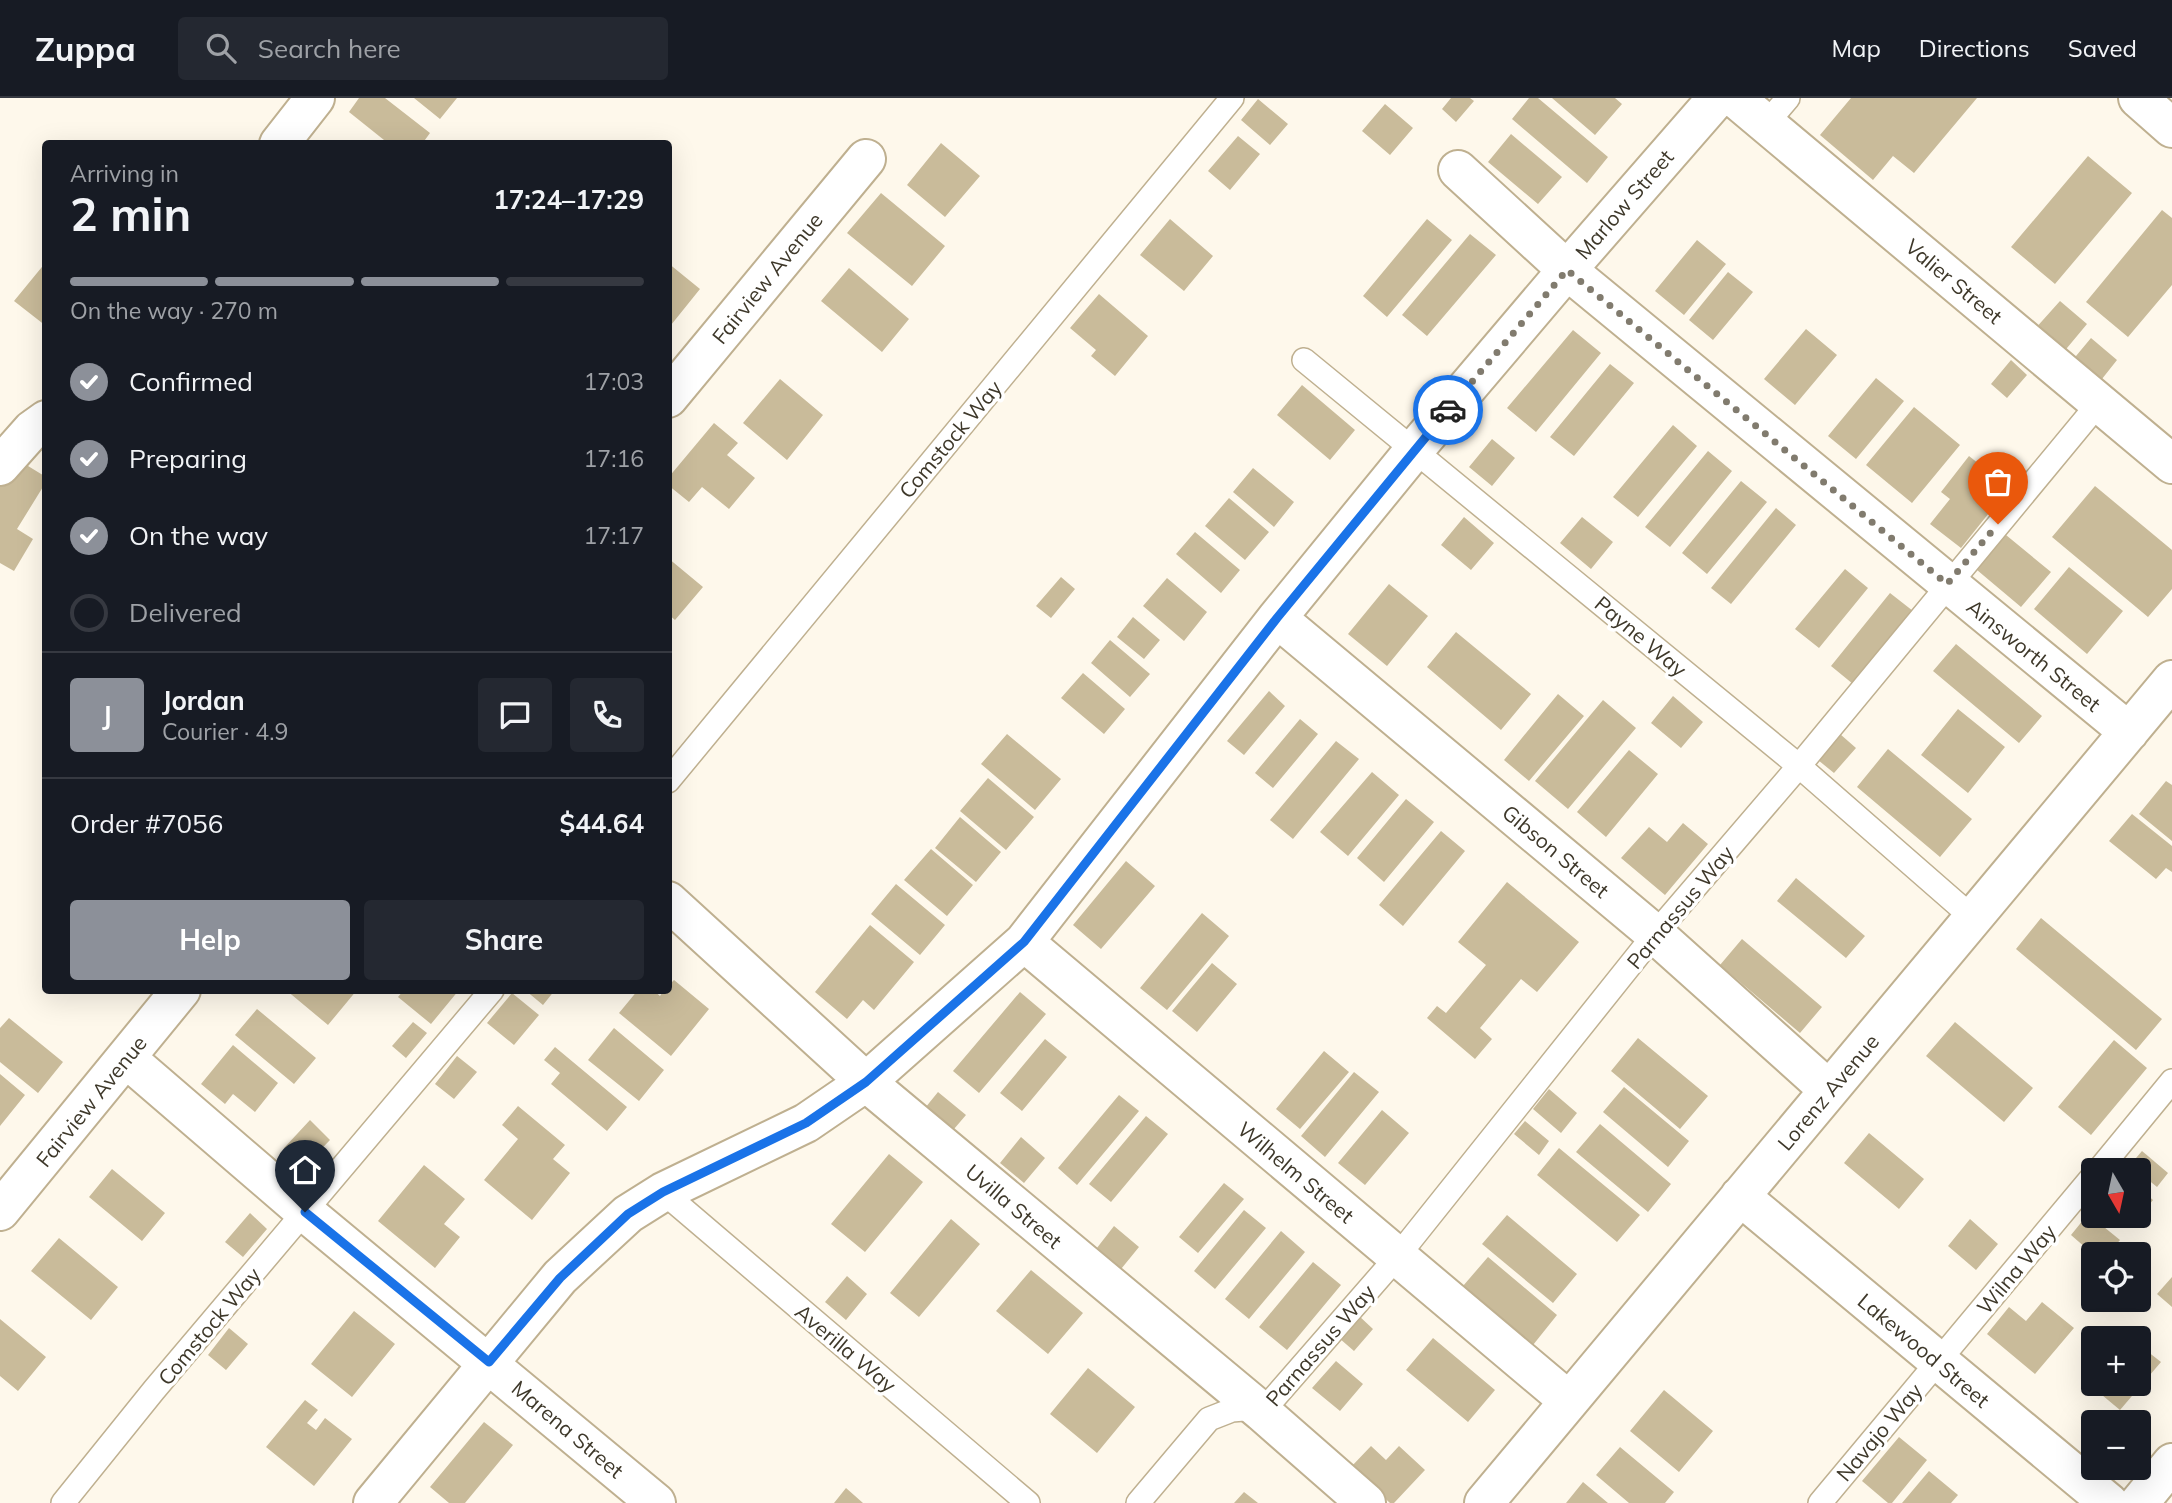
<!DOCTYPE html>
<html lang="en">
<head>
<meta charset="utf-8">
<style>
  :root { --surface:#171b24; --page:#242831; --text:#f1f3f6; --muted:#9ea1a6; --line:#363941; --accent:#8c9099 }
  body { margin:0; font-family:Mulish,sans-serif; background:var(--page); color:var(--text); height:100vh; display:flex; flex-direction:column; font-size:26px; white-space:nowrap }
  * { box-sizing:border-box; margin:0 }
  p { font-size:23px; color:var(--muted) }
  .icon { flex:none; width:38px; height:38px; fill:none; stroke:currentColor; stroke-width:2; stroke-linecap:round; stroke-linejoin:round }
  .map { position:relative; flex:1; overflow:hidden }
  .details { position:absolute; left:42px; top:42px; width:630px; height:854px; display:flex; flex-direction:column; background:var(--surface); border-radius:7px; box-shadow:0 7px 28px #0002 }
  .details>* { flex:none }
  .needle { width:46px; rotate:171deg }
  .buttons { position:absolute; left:2081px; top:1060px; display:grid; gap:14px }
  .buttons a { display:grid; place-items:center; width:70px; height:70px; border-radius:7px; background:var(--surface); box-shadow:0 7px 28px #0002; font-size:35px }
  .pin { position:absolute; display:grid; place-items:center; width:60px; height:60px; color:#fff; margin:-72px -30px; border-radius:50% 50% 50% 0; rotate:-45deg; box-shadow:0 0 7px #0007 }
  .pin .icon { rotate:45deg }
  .courier { position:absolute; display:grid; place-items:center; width:70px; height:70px; margin:-35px; border:5px solid #1a73e8; border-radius:50%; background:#fff; color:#222; box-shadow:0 2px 9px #0007 }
  .headline em { font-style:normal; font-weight:700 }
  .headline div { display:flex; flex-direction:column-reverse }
  .headline { display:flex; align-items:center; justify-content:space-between; height:119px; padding:0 28px }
  h1 { font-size:46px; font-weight:700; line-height:52px }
  .bar { display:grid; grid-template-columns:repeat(4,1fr); gap:10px 7px; align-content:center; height:84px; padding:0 28px }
  .bar i { height:9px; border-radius:5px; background:var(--line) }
  .bar .selected { background:var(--accent) }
  .bar p { grid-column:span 4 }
  .line { display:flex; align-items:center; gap:18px; padding:0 28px; border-top:2px solid var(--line) }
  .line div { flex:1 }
  .round { display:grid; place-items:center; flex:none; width:74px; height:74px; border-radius:7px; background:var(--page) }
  ol { padding:0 28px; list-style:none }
  li { display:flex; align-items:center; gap:21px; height:77px }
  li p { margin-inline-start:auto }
  li .icon { padding:7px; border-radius:50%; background:var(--accent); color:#fff; stroke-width:4 }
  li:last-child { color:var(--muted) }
  li i { width:38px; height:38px; border:4px solid var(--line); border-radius:50% }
  .primary-button { display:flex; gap:14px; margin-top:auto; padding:14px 28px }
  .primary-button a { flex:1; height:80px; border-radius:7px; background:var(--accent); color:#fff; font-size:28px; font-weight:700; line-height:80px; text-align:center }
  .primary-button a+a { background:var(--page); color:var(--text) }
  header { display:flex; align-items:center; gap:42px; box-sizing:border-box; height:98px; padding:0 35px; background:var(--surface); border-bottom:2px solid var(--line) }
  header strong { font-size:33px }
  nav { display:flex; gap:38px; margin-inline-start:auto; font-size:24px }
  .search { width:490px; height:63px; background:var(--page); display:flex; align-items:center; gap:18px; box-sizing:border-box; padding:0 24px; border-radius:7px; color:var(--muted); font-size:26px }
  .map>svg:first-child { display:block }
</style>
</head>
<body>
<header>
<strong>Zuppa</strong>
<div class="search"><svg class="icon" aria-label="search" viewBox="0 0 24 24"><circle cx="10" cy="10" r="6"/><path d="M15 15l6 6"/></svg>Search here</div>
<nav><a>Map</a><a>Directions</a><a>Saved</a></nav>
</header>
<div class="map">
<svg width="2172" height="1405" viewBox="0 0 2172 1405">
  <rect width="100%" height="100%" fill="#fef8eb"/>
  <!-- building -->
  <path fill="#c9bb9a" d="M359 0H385L430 35 422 46H389L349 14Z
    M414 0H457L440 21Z
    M1451 0H1470L1474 3 1456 24 1442 11Z
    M1529 0H1538L1608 59 1587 85 1512 21Z
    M1552 0H1615L1622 6 1595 37Z
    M1851 0H1977L1914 75 1893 58 1873 82 1820 37Z
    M1258 1 1288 26 1270 47 1241 22Z
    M1385 6 1413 30 1390 57 1362 33Z
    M1511 36 1562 79 1538 106 1488 64Z
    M1238 38 1260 56 1230 92 1208 73Z
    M941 45 980 78 945 119 907 87Z
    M2088 58 2132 95 2055 186 2011 149Z
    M881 95 945 148 912 188 847 135Z
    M2162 112 2172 120V187L2128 239 2086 204Z
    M1170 121 1213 158 1184 193 1140 157Z
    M1427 121 1452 142 1387 219 1363 198Z
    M1470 136 1496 157 1427 238 1402 217Z
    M1697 142 1726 166 1684 217 1655 193Z
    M46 164V228L14 203Z
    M668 165 700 191 671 227 668 225Z
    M849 170 909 221 882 254 821 203Z
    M1728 174 1753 194 1713 242 1689 222Z
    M1099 196 1148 238 1115 278 1091 258 1096 252 1070 230Z
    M2060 203 2087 226 2062 256 2034 232Z
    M1806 231 1837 257 1795 307 1764 281Z
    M1573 232 1601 255 1536 334 1507 310Z
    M2091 240 2117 262 2098 286 2071 264Z
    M2011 262 2027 277 2007 300 1991 286Z
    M1610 266 1634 285 1574 358 1550 339Z
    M1876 280 1904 303 1856 361 1828 338Z
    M780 281 823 317 787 362 743 325Z
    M1302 287 1355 332 1330 362 1277 317Z
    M1914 309 1960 347 1912 405 1866 367Z
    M714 325 738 345 727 357 755 380 729 411 702 389 689 404 668 387V380Z
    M1673 327 1697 348 1638 419 1613 399Z
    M1492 341 1515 360 1492 388 1469 369Z
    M1708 353 1732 373 1670 449 1645 429Z
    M1969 358 2009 390 1961 450 1930 426 1950 401 1941 394Z
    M15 360 46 379V384L17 431 33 441 14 473 0 465V385Z
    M1253 370 1294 404 1274 429 1233 394Z
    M1741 383 1767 404 1707 476 1682 455Z
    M2095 388 2172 452V491L2148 519 2052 439Z
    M1229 400 1269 434 1245 462 1205 428Z
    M1776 410 1796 427 1731 506 1711 490Z
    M1464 419 1494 445 1471 472 1441 447Z
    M1582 419 1613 444 1591 471 1560 445Z
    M1195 434 1240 472 1221 495 1176 456Z
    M2006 437 2051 474 2021 509 1977 472Z
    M668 460 703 489 675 522 668 516Z
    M2069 469 2123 513 2087 556 2034 511Z
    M1845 471 1868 490 1819 550 1795 531Z
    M1061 479 1075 491 1051 520 1036 508Z
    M1167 480 1207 514 1184 543 1143 508Z
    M1389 486 1428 518 1387 568 1348 536Z
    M1890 495 1913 513 1853 586 1831 568Z
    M1133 519 1160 542 1144 561 1117 539Z
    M1456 534 1531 596 1501 632 1427 569Z
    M1110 542 1150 576 1130 599 1091 565Z
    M1956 546 2042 618 2019 645 1933 573Z
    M1083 575 1125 611 1104 636 1061 600Z
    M1269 593 1285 608 1244 657 1227 643Z
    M1558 596 1584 618 1529 683 1504 662Z
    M1673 598 1703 624 1681 650 1651 625Z
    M1603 602 1636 630 1568 711 1535 683Z
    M1958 611 2005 649 1968 695 1921 657Z
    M1300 621 1318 636 1273 690 1255 675Z
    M1007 636 1061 681 1035 712 981 666Z
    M1840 636 1856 650 1834 675 1818 662Z
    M1336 643 1359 661 1293 741 1270 722Z
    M1888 651 1972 721 1940 759 1857 689Z
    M1629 652 1658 676 1606 739 1577 714Z
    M1372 674 1399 697 1348 758 1320 734Z
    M988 680 1034 719 1006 752 960 713Z
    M2166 683 2172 687V743L2139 716Z
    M1406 701 1434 724 1384 784 1357 760Z
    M2132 716 2172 748V774L2166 770 2156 781 2109 743Z
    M960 719 1001 754 976 784 935 750Z
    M1683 725 1708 746 1665 797 1621 760 1649 729 1667 744Z
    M1441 733 1465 753 1403 828 1379 807Z
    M931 751 973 787 947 818 904 782Z
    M1126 763 1155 788 1101 851 1073 827Z
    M1796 780 1865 838 1846 860 1777 803Z
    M1507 784 1579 844 1537 894 1521 881 1480 930 1492 941 1475 961 1427 920 1437 908 1446 915 1486 867 1458 844Z
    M896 786 945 827 920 857 871 816Z
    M1202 815 1229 838 1167 912 1140 890Z
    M2041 820 2162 921 2136 952 2016 851Z
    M870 827 914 864 874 912 863 902 847 921 815 894Z
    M1742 841 1822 909 1800 935 1720 867Z
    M1212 865 1237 886 1197 934 1172 913Z
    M674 882 709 911 671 958 619 915 638 892H653L660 898 664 892H668V888Z
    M286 892H357L328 927Z
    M404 892H459L431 926 398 899Z
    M525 892H555L543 907Z
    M1020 894 1046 916 979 995 953 973Z
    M512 895 539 917 514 947 487 925Z
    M257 911 316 960 294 986 235 937Z
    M9 920 63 964 38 995 0 964V930Z
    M413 924 427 935 406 960 392 948Z
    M1955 924 2033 990 2004 1024 1926 958Z
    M614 930 664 972 639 1003 588 962Z
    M1638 940 1708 998 1680 1031 1611 973Z
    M1045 941 1067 959 1022 1013 1000 995Z
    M2114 942 2147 970 2091 1037 2058 1009Z
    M233 947 278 985 255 1014 233 996 225 1006 201 986Z
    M555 949 627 1009 607 1033 551 986 560 975 544 962Z
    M1324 953 1349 974 1300 1031 1276 1011Z
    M457 958 477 974 454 1001 435 986Z
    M1354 974 1379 994 1325 1059 1301 1038Z
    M0 976 25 997 0 1028Z
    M1624 989 1689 1043 1668 1069 1603 1014Z
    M1549 991 1577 1015 1561 1035 1533 1011Z
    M938 994 966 1017 948 1038 921 1015Z
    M1119 997 1139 1013 1077 1087 1058 1070Z
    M518 1008 565 1047 553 1061 570 1075 532 1122 484 1082 518 1041 502 1027Z
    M1382 1012 1409 1035 1365 1087 1338 1065Z
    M1146 1018 1168 1036 1111 1104 1089 1086Z
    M310 1022 330 1042 304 1069 284 1050Z
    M1525 1023 1549 1043 1539 1057 1514 1036Z
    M1600 1026 1671 1086 1648 1114 1576 1054Z
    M1869 1035 1924 1081 1899 1111 1844 1065Z
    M1021 1039 1045 1060 1024 1085 1000 1065Z
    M1559 1050 1640 1117 1617 1144 1537 1077Z
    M2142 1053 2168 1075 2157 1089 2130 1067Z
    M889 1056 923 1084 865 1154 831 1126Z
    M424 1067 465 1101 444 1126 460 1139 435 1170 378 1123Z
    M112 1071 165 1115 142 1143 89 1099Z
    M1224 1085 1244 1101 1198 1155 1179 1139Z
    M2138 1089 2153 1102 2145 1112 2138 1106Z
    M1244 1112 1266 1130 1215 1191 1194 1173Z
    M250 1115 267 1131 243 1159 225 1144Z
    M2088 1116 2120 1142 2107 1157H2094L2071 1137Z
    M1507 1117 1577 1176 1553 1205 1482 1146Z
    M951 1121 980 1146 919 1219 890 1195Z
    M1970 1121 1998 1146 1976 1172 1948 1148Z
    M1114 1128 1139 1149 1117 1176 1093 1155Z
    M1281 1133 1305 1154 1249 1221 1225 1201Z
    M59 1140 118 1189 91 1222 31 1173Z
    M1488 1159 1557 1217 1533 1247 1463 1188Z
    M1313 1164 1341 1187 1287 1252 1259 1229Z
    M1031 1172 1083 1215 1048 1256 996 1213Z
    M847 1178 867 1196 846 1222 825 1204Z
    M2172 1179V1209L2157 1196Z
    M2042 1204 2074 1230 2035 1276 1987 1236 2009 1209 2026 1223Z
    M354 1213 395 1246 352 1299 311 1266Z
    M1358 1217 1373 1231 1354 1253 1339 1240Z
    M0 1221 46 1259 18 1293 0 1278Z
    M229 1230 248 1246 226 1272 208 1257Z
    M1433 1240 1495 1292 1468 1324 1406 1272Z
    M2138 1246 2161 1264 2120 1312 2084 1282 2093 1271V1286H2138Z
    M1336 1263 1363 1286 1340 1313 1312 1290Z
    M1088 1270 1135 1309 1097 1355 1050 1316Z
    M1664 1292 1713 1333 1679 1374 1630 1333Z
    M305 1302 318 1312 307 1325 316 1332 325 1320 352 1341 314 1388 266 1349Z
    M484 1324 513 1347 465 1405H449L430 1389Z
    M1899 1339 1927 1362 1892 1405H1888L1862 1383Z
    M1371 1348 1386 1362 1399 1348 1425 1372 1394 1405H1390L1351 1369Z
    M1620 1349 1674 1394 1665 1405H1629L1596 1377Z
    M1929 1373 1958 1397 1951 1405H1902Z
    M1583 1384 1608 1405H1566Z
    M846 1390 863 1405H834Z
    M1244 1394 1258 1405H1234Z"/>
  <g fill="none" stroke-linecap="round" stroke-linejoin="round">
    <!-- lane casing -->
    <g stroke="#bfb090" stroke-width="26">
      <path id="lane" d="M1766 26 1788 0
        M1304 262 1799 668 1973 820
        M668 683 1232 0
        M2098 1073 2172 983
        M663 1094 1028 1405
        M1262 1314 1397 1159 1655 836 1799 668 2099 305
        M63 1405 154 1292 492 892
        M1138 1405 1209 1321 1232 1312 1255 1310
        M1820 1405 2093 1078"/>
    </g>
    <!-- street casing -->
    <g stroke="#bfb090" stroke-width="42">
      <path id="street" d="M1735 0 2172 366
        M279 46 315 0
        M1458 72 1567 172 2129 634
        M668 300 866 61
        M0 368 32 332 46 322
        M1277 520 1655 836 1829 992
        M668 803 866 984 1262 1314 1366 1405
        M1024 844 1569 1303
        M126 960 305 1114 656 1405
        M1740 1098 2109 1405
        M0 1113 181 892
        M373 1405 560 1179 628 1116 663 1094 806 1025 866 984 1024 844 1277 520 1415 351 1567 172 1717 0
        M1484 1405 2172 582
        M2139 1405 2172 1365"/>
    </g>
    <!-- secondary casing -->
    <g stroke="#bfb090" stroke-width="42">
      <path id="secondary" d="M2138 0 2172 30"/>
    </g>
    <!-- lane -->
    <use href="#lane" stroke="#fff" stroke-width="23"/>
    <!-- street -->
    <use href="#street" stroke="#fff" stroke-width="38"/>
    <!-- secondary -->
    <use href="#secondary" stroke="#fff" stroke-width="38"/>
  </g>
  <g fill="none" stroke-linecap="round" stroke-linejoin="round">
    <!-- done -->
    <path stroke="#817b6e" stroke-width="7" stroke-dasharray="0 12.6" d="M1448 312 1567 172 1947 486 1998 426"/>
    <!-- route -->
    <path stroke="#1a73e8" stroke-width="9" d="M305 1114 489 1264 560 1180 628 1116 663 1094 806 1025 866 984 1024 844 1277 520 1448 312"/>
  </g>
  <g text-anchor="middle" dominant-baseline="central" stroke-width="7" stroke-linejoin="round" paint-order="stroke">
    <!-- street labels -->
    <g font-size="21" fill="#3e382a" stroke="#fff">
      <text transform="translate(1624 106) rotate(-49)">Marlow Street</text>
      <text transform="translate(767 180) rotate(-51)">Fairview Avenue</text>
      <text transform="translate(1954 183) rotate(40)">Valier Street</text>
      <text transform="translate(950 341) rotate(-50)">Comstock Way</text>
      <text transform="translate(1641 538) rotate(40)">Payne Way</text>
      <text transform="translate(2034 557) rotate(39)">Ainsworth Street</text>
      <text transform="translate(1556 753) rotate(40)">Gibson Street</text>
      <text transform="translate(1680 809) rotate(-50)">Parnassus Way</text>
      <text transform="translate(1828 994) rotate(-50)">Lorenz Avenue</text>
      <text transform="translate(91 1003) rotate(-51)">Fairview Avenue</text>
      <text transform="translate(1296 1074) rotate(40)">Wilhelm Street</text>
      <text transform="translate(1014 1108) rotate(40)">Uvilla Street</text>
      <text transform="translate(2016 1171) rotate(-50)">Wilna Way</text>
      <text transform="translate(209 1228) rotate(-50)">Comstock Way</text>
      <text transform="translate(1320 1247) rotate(-49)">Parnassus Way</text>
      <text transform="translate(846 1250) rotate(40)">Averilla Way</text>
      <text transform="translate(1924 1252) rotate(40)">Lakewood Street</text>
      <text transform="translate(568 1331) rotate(40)">Marena Street</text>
      <text transform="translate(1879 1334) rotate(-50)">Navajo Way</text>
    </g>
  </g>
</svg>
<div class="buttons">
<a><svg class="needle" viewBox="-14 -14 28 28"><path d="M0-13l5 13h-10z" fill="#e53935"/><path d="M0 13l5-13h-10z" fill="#9ea1a6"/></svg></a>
<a><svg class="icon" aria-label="locate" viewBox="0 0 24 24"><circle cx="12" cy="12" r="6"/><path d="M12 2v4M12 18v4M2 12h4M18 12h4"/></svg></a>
<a>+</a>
<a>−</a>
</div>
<div class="pin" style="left:1998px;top:426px;background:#ea580c"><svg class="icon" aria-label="bag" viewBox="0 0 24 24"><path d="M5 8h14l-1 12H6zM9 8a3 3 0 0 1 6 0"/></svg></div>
<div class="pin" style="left:305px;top:1114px;background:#1f2937"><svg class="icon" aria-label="home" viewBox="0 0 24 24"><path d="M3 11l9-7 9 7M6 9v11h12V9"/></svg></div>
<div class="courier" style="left:1448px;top:312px"><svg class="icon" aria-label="car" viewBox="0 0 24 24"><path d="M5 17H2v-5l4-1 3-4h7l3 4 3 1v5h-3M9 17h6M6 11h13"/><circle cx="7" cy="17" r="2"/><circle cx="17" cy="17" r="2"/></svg></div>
<section class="details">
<div class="headline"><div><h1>2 min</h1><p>Arriving in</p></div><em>17:24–17:29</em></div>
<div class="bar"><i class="selected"></i><i class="selected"></i><i class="selected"></i><i></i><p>On the way · 270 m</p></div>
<ol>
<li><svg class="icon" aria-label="check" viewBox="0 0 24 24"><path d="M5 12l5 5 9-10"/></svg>Confirmed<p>17:03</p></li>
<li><svg class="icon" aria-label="check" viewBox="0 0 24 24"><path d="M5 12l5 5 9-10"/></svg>Preparing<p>17:16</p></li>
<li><svg class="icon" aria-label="check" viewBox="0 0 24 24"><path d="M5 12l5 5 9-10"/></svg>On the way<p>17:17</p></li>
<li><i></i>Delivered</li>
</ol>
<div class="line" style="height:126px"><b class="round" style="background:var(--accent);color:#fff">J</b><div><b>Jordan</b><p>Courier · 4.9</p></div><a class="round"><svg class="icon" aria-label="chat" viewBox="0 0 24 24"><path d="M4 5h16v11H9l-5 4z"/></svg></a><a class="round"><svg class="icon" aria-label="phone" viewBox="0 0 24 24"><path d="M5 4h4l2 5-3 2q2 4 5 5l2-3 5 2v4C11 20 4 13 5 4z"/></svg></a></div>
<div class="line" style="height:91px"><div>Order #7056</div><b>$44.64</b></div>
<div class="primary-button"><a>Help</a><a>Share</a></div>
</section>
</div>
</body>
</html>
